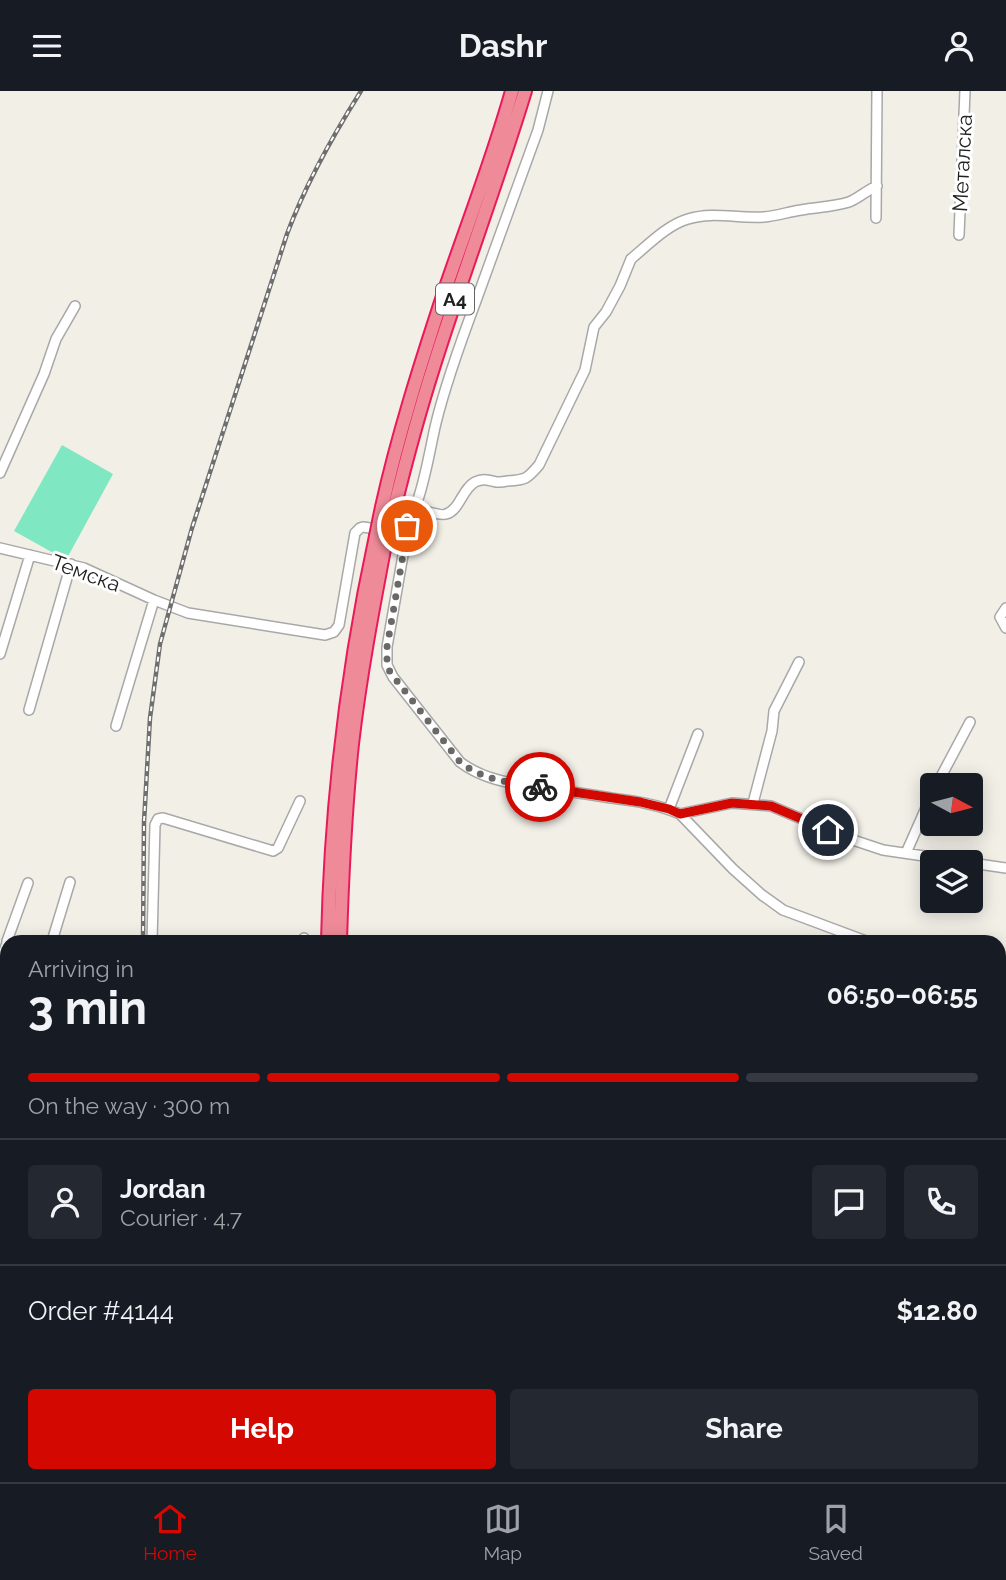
<!DOCTYPE html>
<html lang="en">
<head>
<meta charset="utf-8">
<style>
  :root { --surface:#171b24; --page:#242831; --text:#f1f3f6; --muted:#9ea1a6; --line:#363941; --accent:#d30800 }
  body { margin:0; font-family:Raleway,sans-serif; background:var(--page); color:var(--text); height:100vh; display:flex; flex-direction:column; font-size:26px; white-space:nowrap }
  * { box-sizing:border-box; margin:0 }
  p { font-size:23px; color:var(--muted) }
  .icon { flex:none; width:38px; height:38px; fill:none; stroke:currentColor; stroke-width:2; stroke-linecap:round; stroke-linejoin:round }
  .map { position:relative; flex:1; overflow:hidden }
  .side { position:absolute; left:0px; top:844px; width:1006px; height:548px; display:flex; flex-direction:column; background:var(--surface); border-radius:21px 21px 0 0; box-shadow:0 4px 18px #0003 }
  .side>* { flex:none }
  .needle { width:46px; rotate:97deg }
  .fabs { position:absolute; left:920px; top:682px; display:grid; gap:14px }
  .fabs a { display:grid; place-items:center; width:63px; height:63px; border-radius:7px; background:var(--surface); box-shadow:0 4px 18px #0003; font-size:35px }
  .pin { position:absolute; display:grid; place-items:center; width:60px; height:60px; color:#fff; margin:-30px; border:4px solid #fff; border-radius:50%; box-shadow:0 2px 7px #0007 }
  .courier { position:absolute; display:grid; place-items:center; width:70px; height:70px; margin:-35px; border:5px solid #d30800; border-radius:50%; background:#fff; color:#222; box-shadow:0 2px 9px #0007 }
  .overview em { font-style:normal; font-weight:700 }
  .overview div { display:flex; flex-direction:column-reverse }
  .overview { display:flex; align-items:center; justify-content:space-between; height:119px; padding:0 28px }
  h1 { font-size:46px; font-weight:700; line-height:52px }
  .bar { display:grid; grid-template-columns:repeat(4,1fr); gap:10px 7px; align-content:center; height:84px; padding:0 28px }
  .bar i { height:9px; border-radius:5px; background:var(--line) }
  .bar .active { background:var(--accent) }
  .bar p { grid-column:span 4 }
  .line { display:flex; align-items:center; gap:18px; padding:0 28px; border-top:2px solid var(--line) }
  .line div { flex:1 }
  .round { display:grid; place-items:center; flex:none; width:74px; height:74px; border-radius:7px; background:var(--page) }
  .primary-button { display:flex; gap:14px; margin-top:auto; padding:14px 28px }
  .primary-button a { flex:1; height:80px; border-radius:7px; background:var(--accent); color:#fff; font-size:28px; font-weight:700; line-height:80px; text-align:center }
  .primary-button a+a { background:var(--page); color:var(--text) }
  header { display:flex; justify-content:space-between; align-items:center; height:91px; padding:0 28px; background:var(--surface); font-size:32px; font-weight:700 }
  .menu { display:flex; justify-content:space-around; align-items:center; height:98px; border-top:2px solid var(--line); background:var(--surface); font-size:19px; color:var(--muted) }
  .menu a { display:grid; justify-items:center; gap:4px }
  .menu .active { color:var(--accent) }
  .map>svg:first-child { display:block }
</style>
</head>
<body>
<header><svg class="icon" aria-label="menu" viewBox="0 0 24 24"><path d="M4 6h16M4 12h16M4 18h16"/></svg>Dashr<svg class="icon" aria-label="person" viewBox="0 0 24 24"><circle cx="12" cy="8" r="4"/><path d="M4 21q1-7 8-7t8 7"/></svg></header>
<div class="map">
<svg width="1006" height="1391" viewBox="0 0 1006 1391">
  <rect width="100%" height="100%" fill="#f2efe7"/>
  <!-- pitch -->
  <path fill="#80e7c3" d="M62 354 113 383 66 469 14 440Z"/>
  <g fill="none" stroke-linecap="round" stroke-linejoin="round">
    <!-- minor casing -->
    <g stroke="#a8a8a8" stroke-width="12">
      <path id="minor" d="M876 127 877 0
        M959 144 965 0
        M0 382 44 283 56 248 75 215
        M415 418C420 419 443 425 446 423 460 419 462 398 475 391 483 387 488 389 496 391 499 391 504 391 507 390 526 389 527 388 539 374L585 279 594 236 606 221 620 195 631 168C648 154 667 134 688 128 713 120 739 128 764 126 776 125 788 121 801 119 817 116 833 116 849 111 859 107 867 99 877 95
        M399 442C421 424 429 360 436 332 446 291 461 250 476 210 497 153 517 96 538 39L548 0
        M0 457 84 477 154 509 188 522 325 544 334 541 339 534 355 442 360 437 363 436 397 441 402 450 403 464 387 556V574L393 586 460 671C482 688 509 692 536 696 561 699 586 703 611 707 634 710 658 713 680 723L733 778 762 804 783 819 866 850
        M1006 517 1000 526 1006 537
        M0 563 30 464
        M29 619 71 473
        M116 635 154 509
        M936 695 970 631
        M753 712 772 640 774 620 799 571
        M669 718 698 643
        M680 723 732 712 771 715 847 747 883 759 1006 777
        M906 762 933 701
        M7 850 28 792
        M52 850 70 791
        M152 850 155 734 158 728 163 727 273 760 278 757 300 710
        M303 850 304 847
        M0 871 7 852
        M0 941 6 930
        M999 971 1006 975
        M0 979 7 968
        M999 1027 1006 1016
        M0 1042 7 1030
        M0 1080 7 1069
        M0 1148 7 1137
        M999 1165 1006 1150
        M0 1245 7 1244
        M0 1334 7 1333
        M426 1384 433 1391
        M476 1384 482 1391
        M821 1384 832 1391
        M189 1391 191 1384
        M225 1391 227 1384
        M247 1391 248 1384
        M270 1391 271 1384"/>
    </g>
    <!-- highway casing -->
    <g stroke="#ea1a5a" stroke-width="16">
      <path id="highway" d="M382 416C398 344 421 272 444 202 467 134 493 68 512 0
        M394 418C406 369 419 321 434 274 463 182 497 92 525 0
        M328 850C331 713 347 579 376 445
        M340 850C342 785 345 719 352 653 360 584 373 516 386 448
        M344 1391 345 1384"/>
    </g>
    <!-- minor -->
    <use href="#minor" stroke="#fff" stroke-width="9"/>
    <!-- highway -->
    <use href="#highway" stroke="#ef8a99" stroke-width="12"/>
    <!-- rail casing -->
    <g stroke="#6f6f6f" stroke-width="4.5">
      <path id="rail" d="M143 850 144 731 150 627 160 553 192 437 287 143C306 92 332 46 361 0
        M169 1384 170 1391"/>
    </g>
    <!-- rail -->
    <use href="#rail" stroke="#fff" stroke-width="2" stroke-dasharray="5" stroke-linecap="butt"/>
    <!-- highway-bridge casing -->
    <g stroke="#ea1a5a" stroke-width="16" stroke-linecap="butt">
      <path id="highway-bridge" d="M376 445 382 416
        M386 448 394 418
        M357 1391V1384"/>
    </g>
    <!-- highway-bridge -->
    <use href="#highway-bridge" stroke="#ef8a99" stroke-width="12"/>
  </g>
  <g fill="none" stroke-linecap="round" stroke-linejoin="round">
    <!-- done -->
    <path stroke="#6a6966" stroke-width="7" stroke-dasharray="0 12.6" d="M407 435 399 442 402 450 403 464 387 556V574L390 581 460 671C483 689 511 692 540 696"/>
    <!-- route -->
    <path stroke="#d30800" stroke-width="9" d="M540 696 640 711 669 718 680 723 732 712 771 715 828 739"/>
  </g>
  <g text-anchor="middle" dominant-baseline="central" stroke-width="6" stroke-linejoin="round" paint-order="stroke">
    <!-- shield labels -->
    <rect fill="#fff" stroke="#646464" stroke-width="2" x="436" y="192.5" width="38" height="31" rx="5"/>
    <g font-size="19" font-weight="bold" fill="#212121">
      <text x="455" y="208">A4</text>
    </g>
    <!-- street labels -->
    <g font-size="21" fill="#212121" stroke="#fff">
      <text transform="translate(962 72) rotate(-87)">Металска</text>
      <text transform="translate(86 482) rotate(20)">Темска</text>
    </g>
  </g>
</svg>
<div class="fabs">
<a><svg class="needle" viewBox="-14 -14 28 28"><path d="M0-13l5 13h-10z" fill="#e53935"/><path d="M0 13l5-13h-10z" fill="#9ea1a6"/></svg></a>
<a><svg class="icon" aria-label="layers" viewBox="0 0 24 24"><path d="M12 4l9 5-9 5-9-5zM3 14l9 5 9-5"/></svg></a>
</div>
<div class="pin" style="left:407px;top:435px;background:#ea580c"><svg class="icon" aria-label="bag" viewBox="0 0 24 24"><path d="M5 8h14l-1 12H6zM9 8a3 3 0 0 1 6 0"/></svg></div>
<div class="pin" style="left:828px;top:739px;background:#1f2937"><svg class="icon" aria-label="home" viewBox="0 0 24 24"><path d="M3 11l9-7 9 7M6 9v11h12V9"/></svg></div>
<div class="courier" style="left:540px;top:696px"><svg class="icon" aria-label="bike" viewBox="0 0 24 24"><circle cx="6" cy="16" r="4"/><circle cx="18" cy="16" r="4"/><path d="M6 16l4-8h5l3 8M10 8l3 8H6M13 5h3"/></svg></div>
<section class="side">
<div class="overview"><div><h1>3 min</h1><p>Arriving in</p></div><em>06:50–06:55</em></div>
<div class="bar"><i class="active"></i><i class="active"></i><i class="active"></i><i></i><p>On the way · 300 m</p></div>
<div class="line" style="height:126px"><a class="round"><svg class="icon" aria-label="person" viewBox="0 0 24 24"><circle cx="12" cy="8" r="4"/><path d="M4 21q1-7 8-7t8 7"/></svg></a><div><b>Jordan</b><p>Courier · 4.7</p></div><a class="round"><svg class="icon" aria-label="chat" viewBox="0 0 24 24"><path d="M4 5h16v11H9l-5 4z"/></svg></a><a class="round"><svg class="icon" aria-label="phone" viewBox="0 0 24 24"><path d="M5 4h4l2 5-3 2q2 4 5 5l2-3 5 2v4C11 20 4 13 5 4z"/></svg></a></div>
<div class="line" style="height:91px"><div>Order #4144</div><b>$12.80</b></div>
<div class="primary-button"><a>Help</a><a>Share</a></div>
</section>
</div>
<nav class="menu">
<a class="active"><svg class="icon" aria-label="home" viewBox="0 0 24 24"><path d="M3 11l9-7 9 7M6 9v11h12V9"/></svg>Home</a>
<a><svg class="icon" aria-label="map" viewBox="0 0 24 24"><path d="M3 6l6-2 6 2 6-2v14l-6 2-6-2-6 2zM9 4v14M15 6v14"/></svg>Map</a>
<a><svg class="icon" aria-label="saved" viewBox="0 0 24 24"><path d="M7 4h10v16l-5-4-5 4z"/></svg>Saved</a>
</nav>
</body>
</html>
